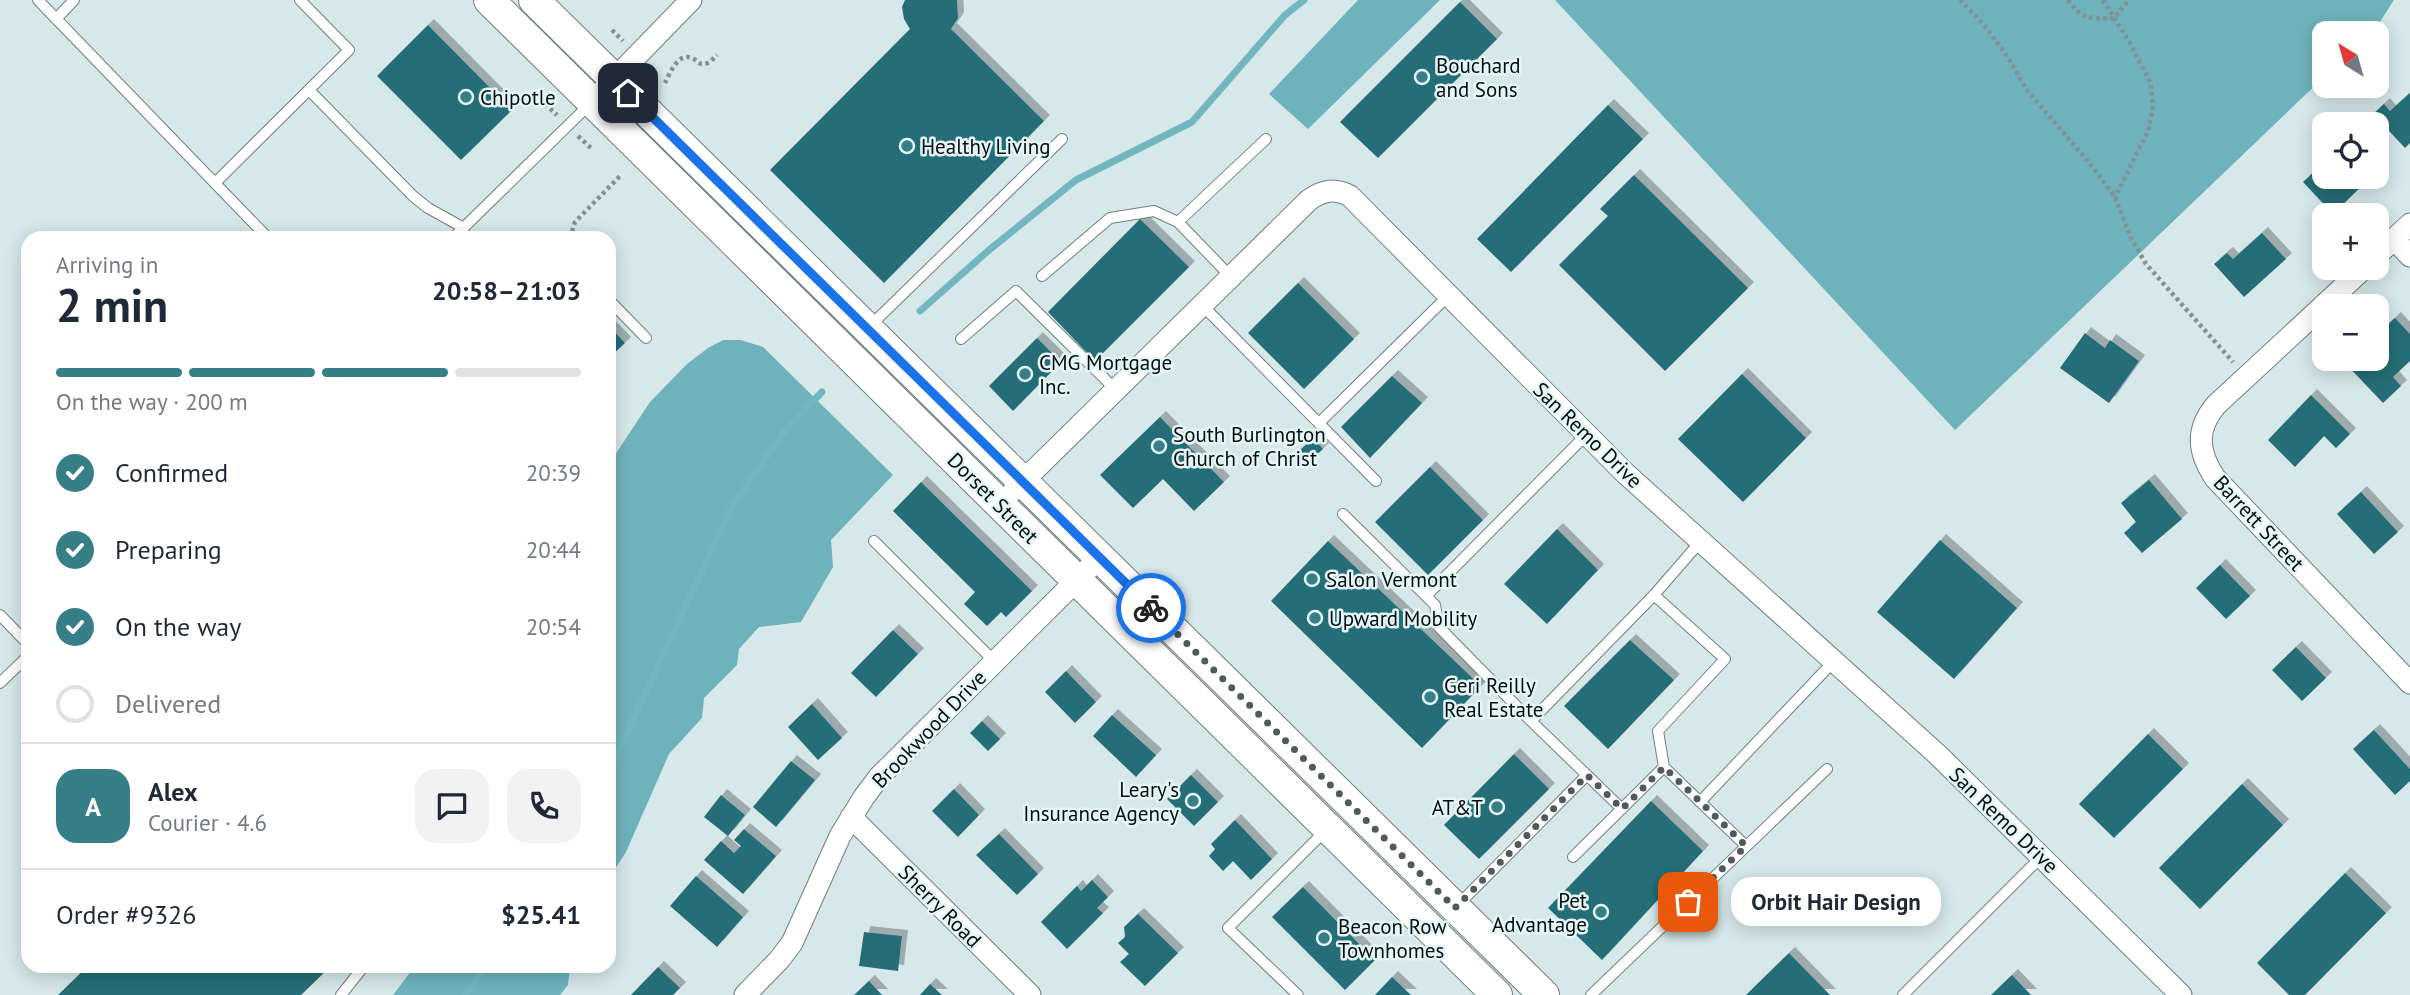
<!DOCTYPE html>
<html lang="en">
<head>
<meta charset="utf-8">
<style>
  :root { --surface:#fff; --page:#f2f2f3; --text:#1f2937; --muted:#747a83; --line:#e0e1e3; --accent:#377f87 }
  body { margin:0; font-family:"PT Sans",sans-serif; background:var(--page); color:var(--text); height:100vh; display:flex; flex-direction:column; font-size:26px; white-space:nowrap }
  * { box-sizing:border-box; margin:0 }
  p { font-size:23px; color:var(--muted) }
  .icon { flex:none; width:38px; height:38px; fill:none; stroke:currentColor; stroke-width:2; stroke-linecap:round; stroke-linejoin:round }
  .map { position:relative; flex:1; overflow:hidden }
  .details { position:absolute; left:21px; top:231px; width:595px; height:742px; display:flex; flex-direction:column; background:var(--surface); border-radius:21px; box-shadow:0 4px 18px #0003 }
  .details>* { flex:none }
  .needle { width:46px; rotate:323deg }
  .fabs { position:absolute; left:2312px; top:21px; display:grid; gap:14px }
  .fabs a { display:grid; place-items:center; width:77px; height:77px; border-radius:14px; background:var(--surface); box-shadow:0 4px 18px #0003; font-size:35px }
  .pin { position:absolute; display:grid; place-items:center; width:60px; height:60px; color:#fff; margin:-30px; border-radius:14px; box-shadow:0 4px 10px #0006 }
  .courier { position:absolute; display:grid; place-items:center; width:70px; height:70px; margin:-35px; border:5px solid #1a73e8; border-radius:50%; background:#fff; color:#222; box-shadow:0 2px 9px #0007 }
  .bubble { position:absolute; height:49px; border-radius:21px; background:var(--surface); box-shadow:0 4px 18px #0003; font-size:23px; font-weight:600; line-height:49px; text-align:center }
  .headline em { font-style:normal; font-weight:600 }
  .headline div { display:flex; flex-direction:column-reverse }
  .headline { display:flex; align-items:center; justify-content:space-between; height:119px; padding:0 35px }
  h1 { font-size:46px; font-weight:600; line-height:52px }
  .bar { display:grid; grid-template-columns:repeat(4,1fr); gap:10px 7px; align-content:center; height:84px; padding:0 35px }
  .bar i { height:9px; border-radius:5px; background:var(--line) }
  .bar .selected { background:var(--accent) }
  .bar p { grid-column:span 4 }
  .line { display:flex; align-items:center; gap:18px; padding:0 35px; border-top:2px solid var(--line) }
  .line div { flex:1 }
  .round { display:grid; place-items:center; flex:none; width:74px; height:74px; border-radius:21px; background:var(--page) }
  ol { padding:0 35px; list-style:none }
  li { display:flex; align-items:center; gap:21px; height:77px }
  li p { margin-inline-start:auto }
  li .icon { padding:7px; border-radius:50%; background:var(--accent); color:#fff; stroke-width:4 }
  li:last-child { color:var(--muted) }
  li i { width:38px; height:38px; border:4px solid var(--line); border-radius:50% }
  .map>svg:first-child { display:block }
</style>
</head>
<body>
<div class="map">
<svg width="2410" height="995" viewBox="0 0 2410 995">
  <defs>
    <filter id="shadow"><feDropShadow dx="6" dy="-6" stdDeviation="0" flood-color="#0004"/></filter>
  </defs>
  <rect width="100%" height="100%" fill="#d7e8ea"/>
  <!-- forest -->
  <path fill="#6eb3bc" d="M1358 0H1440L1308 129 1269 94Z
    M1555 0H2394L2378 25 2370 33H2324V77L1955 430Z
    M723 340H741L763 347 893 475 831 540 833 567 801 622 759 627 739 649 737 665 704 698 702 718 669 754 626 852 609 878V464L650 402 687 364 708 348Z
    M415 966H570L568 985 560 995H393Z"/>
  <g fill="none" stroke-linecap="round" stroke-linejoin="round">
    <!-- stream -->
    <path stroke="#72b7c0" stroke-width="7" d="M920 311 989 250 1076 180 1192 122 1285 15 1304 0
      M609 772 731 508 786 429 822 392
      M466 995 485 966"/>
  </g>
  <!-- building -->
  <path fill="#276e77" filter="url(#shadow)" d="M905 0H957L958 18 951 29 1044 121 884 283 770 170 910 29 904 19 902 7Z
    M1460 2 1497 39 1378 158 1340 122Z
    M428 25 512 110 461 160 377 76Z
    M2410 93V143L2405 148 2373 114 2384 104 2390 111Z
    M1608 105 1643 139 1511 272 1477 239Z
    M2316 170 2323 177H2363L2367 181 2333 214 2303 182Z
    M1634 175 1748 288 1665 371 1559 265 1608 216 1600 209Z
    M1140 219 1189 267 1095 361 1048 312Z
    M2262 233 2286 259 2244 297 2214 264 2227 253 2233 259Z
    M1298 283 1354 339 1304 389 1248 333Z
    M2395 318 2410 334V361L2393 377 2401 386 2383 403 2346 364 2352 359H2376V335Z
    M609 326 625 343 609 358Z
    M2085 333 2105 348 2110 340 2139 361 2109 403 2060 368Z
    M1037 338 1061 362 1013 411 989 386Z
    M1742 374 1806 438 1743 502 1678 439Z
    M1392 376 1422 403 1370 458 1341 427Z
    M2311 395 2350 434 2336 448 2324 436 2295 467 2268 440Z
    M1160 417 1224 482 1194 511 1163 479 1133 508 1100 475Z
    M1313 438 1323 449 1310 461 1300 450Z
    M1430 467 1483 520 1428 575 1375 522Z
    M2149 480 2182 519 2142 553 2124 533 2136 522 2121 503Z
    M921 482 1032 591 1006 617 1001 612 987 626 964 604 975 592 893 511Z
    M2361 492 2398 532 2374 554 2337 514Z
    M1557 529 1598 570 1547 624 1504 584Z
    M1940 540 2017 608 1954 679 1877 612Z
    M1328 541 1481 686 1422 748 1271 601Z
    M2220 565 2250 596 2226 619 2196 588Z
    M893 630 918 654 876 697 851 673Z
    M1630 640 1674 680 1608 749 1564 706Z
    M2296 647 2326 678 2302 701 2272 670Z
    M1066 671 1096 702 1075 723 1045 692Z
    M812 704 842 738 818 760 788 727Z
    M1112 715 1156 755 1136 777 1093 736Z
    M982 721 1000 739 988 751 970 733Z
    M2374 730 2410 769V781L2395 795 2353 749Z
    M2148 734 2183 769 2114 838 2079 804Z
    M1514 754 1549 789 1479 859 1444 825Z
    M791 761 815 780 776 827 753 807Z
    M1191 775 1218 802 1194 826 1167 799Z
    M2242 784 2283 825 2200 909 2159 868Z
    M954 789 979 815 958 837 932 811Z
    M721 795 745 815 728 836 704 817Z
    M1651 801 1703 851 1602 960 1548 908Z
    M1235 820 1272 859 1251 880 1233 861 1223 871 1209 856 1215 849 1211 844Z
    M744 829 776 856 743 894 704 860 721 841 734 853 741 846 734 840Z
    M999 834 1038 874 1017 895 976 855Z
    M2345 873 2386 913 2305 995H2289L2257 963Z
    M696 876 743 917 717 947 670 906Z
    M1092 880 1108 897 1097 908 1103 913 1067 949 1041 922 1077 886 1081 891Z
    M1303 887 1375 960 1345 990 1272 917Z
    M1138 914 1178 953 1145 986 1120 962 1129 954 1118 943 1125 937 1124 927Z
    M864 932 902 936 898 971 859 966Z
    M1789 953 1830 995H1746Z
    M88 966H331L301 995H58Z
    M658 967 680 988 673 995H631Z
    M2012 975 2031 995H1991Z
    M1392 977 1411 995H1375Z
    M869 981 882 995H854Z
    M930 984 942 995H920Z"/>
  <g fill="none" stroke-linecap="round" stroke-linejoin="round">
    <!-- lane casing -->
    <g stroke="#707f81" stroke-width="12">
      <path id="lane" d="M38 0 268 238
        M56 19 74 0
        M309 90 413 196 428 208 464 228
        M215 183 349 50 300 0
        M453 238 591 103
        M1042 276 1110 218 1154 211 1178 222
        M1232 278 1178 222 1266 139
        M609 300 646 338
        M1203 306 1376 481
        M869 327 1062 139
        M961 339 1016 291 1116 390
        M1319 423 1448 296
        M1343 514 1435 605 1439 627 1531 721
        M874 541 995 662
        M1426 596 1586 435
        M0 615 28 644
        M0 683 28 656
        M1664 767 1658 731 1725 659 1654 595 1700 542
        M1700 802 1834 661
        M1622 809 1531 721 1654 595
        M1573 857 1664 767 1746 846
        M1457 906 1587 775
        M341 995 364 966
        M1298 995 1228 928 1326 830
        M1591 995 1827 769
        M1903 995 2041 857"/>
    </g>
    <!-- street casing -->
    <g stroke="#707f81" stroke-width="23">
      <path id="street" d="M591 103 691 0
        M2394 239 2410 256
        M2376 256 2410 224
        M2364 268 2216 405C2195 430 2198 452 2215 478L2410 683
        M1014 490 1309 200C1323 190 1335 188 1350 196L1625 473 1938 755 2181 995
        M851 817 1030 995
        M745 995 779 960 792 943 840 836 864 797 879 777 1100 557"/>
    </g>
    <!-- secondary casing -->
    <g stroke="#707f81" stroke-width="32">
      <path id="secondary" d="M489 0 1497 995
        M534 0 1544 995"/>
    </g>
    <!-- path -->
    <path stroke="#849092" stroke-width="4.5" stroke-dasharray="3.5 3.5" stroke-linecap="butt" d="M1960 0 1984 25 2008 57 2026 89 2091 165 2115 197 2132 240 2146 264 2233 362
      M2068 0C2081 20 2093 19 2114 18L2129 0
      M2103 0 2130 43 2151 84 2153 106 2148 131 2115 197
      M612 30 623 41
      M665 83C670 73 678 52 692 58 696 59 698 64 702 64 708 65 713 59 717 55
      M540 99 557 115
      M578 136 592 149
      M570 238 575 222 620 176"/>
    <!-- lane -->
    <use href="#lane" stroke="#fff" stroke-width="10"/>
    <!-- street -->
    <use href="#street" stroke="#fff" stroke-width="21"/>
    <!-- secondary -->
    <use href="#secondary" stroke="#fff" stroke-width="30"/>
  </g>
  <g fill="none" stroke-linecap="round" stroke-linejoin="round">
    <!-- done -->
    <path stroke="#505a5b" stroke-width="7" stroke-dasharray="0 12.6" d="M1151 608 1455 908 1587 775 1622 809 1664 767 1746 846 1688 902"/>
    <!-- route -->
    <path stroke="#1a73e8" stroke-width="9" d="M628 93 1151 608"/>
  </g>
  <!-- markers -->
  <g fill="#377f87" stroke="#e4f6f8" stroke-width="2.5">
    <circle cx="1422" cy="77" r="7"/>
    <circle cx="466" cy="97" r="7"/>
    <circle cx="907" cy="146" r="7"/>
    <circle cx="1025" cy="374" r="7"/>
    <circle cx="1159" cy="446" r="7"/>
    <circle cx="1312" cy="579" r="7"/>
    <circle cx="1315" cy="618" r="7"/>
    <circle cx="1430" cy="697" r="7"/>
    <circle cx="1193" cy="801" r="7"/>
    <circle cx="1497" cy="807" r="7"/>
    <circle cx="1601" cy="912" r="7"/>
    <circle cx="1324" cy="938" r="7"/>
  </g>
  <g text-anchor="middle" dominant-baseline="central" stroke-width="5" stroke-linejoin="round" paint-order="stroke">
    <!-- poi labels -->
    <g font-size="21" fill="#080d0e" stroke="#e4f6f8" text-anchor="start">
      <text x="1436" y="65">Bouchard<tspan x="1436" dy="24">and Sons</tspan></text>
      <text x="480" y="97">Chipotle</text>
      <text x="921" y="146">Healthy Living</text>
      <text x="1039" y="362">CMG Mortgage<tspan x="1039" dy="24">Inc.</tspan></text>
      <text x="1173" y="434">South Burlington<tspan x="1173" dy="24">Church of Christ</tspan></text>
      <text x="1326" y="579">Salon Vermont</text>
      <text x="1329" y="618">Upward Mobility</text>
      <text x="1444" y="685">Geri Reilly<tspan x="1444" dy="24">Real Estate</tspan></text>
      <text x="1179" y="789" text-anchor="end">Leary's<tspan x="1179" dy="24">Insurance Agency</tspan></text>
      <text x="1483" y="807" text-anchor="end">AT&amp;T</text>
      <text x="1587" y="900" text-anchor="end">Pet<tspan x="1587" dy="24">Advantage</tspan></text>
      <text x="1338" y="926">Beacon Row<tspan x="1338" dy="24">Townhomes</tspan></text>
    </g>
    <!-- street labels -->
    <g font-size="21" fill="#080d0e" stroke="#e4f6f8">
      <text transform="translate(1588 435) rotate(44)">San Remo Drive</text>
      <text transform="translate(993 498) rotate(45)">Dorset Street</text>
      <text transform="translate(2259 523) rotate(47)">Barrett Street</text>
      <text transform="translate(929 729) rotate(-46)">Brookwood Drive</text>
      <text transform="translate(2004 820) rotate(44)">San Remo Drive</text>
      <text transform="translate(940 906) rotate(45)">Sherry Road</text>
    </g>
  </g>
</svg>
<div class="fabs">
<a><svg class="needle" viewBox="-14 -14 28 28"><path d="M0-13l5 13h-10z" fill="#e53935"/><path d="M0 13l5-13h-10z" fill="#747a83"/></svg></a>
<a><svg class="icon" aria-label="locate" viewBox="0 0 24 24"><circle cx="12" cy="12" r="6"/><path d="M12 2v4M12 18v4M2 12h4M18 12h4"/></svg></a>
<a>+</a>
<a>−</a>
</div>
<div class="pin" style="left:1688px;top:902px;background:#ea580c"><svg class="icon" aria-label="bag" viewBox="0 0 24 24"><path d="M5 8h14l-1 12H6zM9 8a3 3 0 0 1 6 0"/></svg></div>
<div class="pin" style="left:628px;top:93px;background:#1f2937"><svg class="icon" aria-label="home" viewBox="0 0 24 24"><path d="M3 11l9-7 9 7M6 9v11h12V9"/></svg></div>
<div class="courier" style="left:1151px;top:608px"><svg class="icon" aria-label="bike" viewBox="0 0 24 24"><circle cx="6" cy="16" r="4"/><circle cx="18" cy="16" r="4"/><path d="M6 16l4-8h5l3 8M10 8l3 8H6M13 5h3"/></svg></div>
<div class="bubble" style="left:1731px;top:877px;width:210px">Orbit Hair Design</div>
<section class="details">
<div class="headline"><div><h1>2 min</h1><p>Arriving in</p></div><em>20:58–21:03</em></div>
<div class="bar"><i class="selected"></i><i class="selected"></i><i class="selected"></i><i></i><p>On the way · 200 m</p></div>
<ol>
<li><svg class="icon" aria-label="check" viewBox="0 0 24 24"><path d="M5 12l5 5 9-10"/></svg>Confirmed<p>20:39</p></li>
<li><svg class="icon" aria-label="check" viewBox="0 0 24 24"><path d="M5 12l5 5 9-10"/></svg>Preparing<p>20:44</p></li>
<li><svg class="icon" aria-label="check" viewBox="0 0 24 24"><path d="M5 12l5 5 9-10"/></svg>On the way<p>20:54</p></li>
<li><i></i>Delivered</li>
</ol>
<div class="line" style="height:126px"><b class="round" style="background:var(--accent);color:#fff">A</b><div><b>Alex</b><p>Courier · 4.6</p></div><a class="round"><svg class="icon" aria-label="chat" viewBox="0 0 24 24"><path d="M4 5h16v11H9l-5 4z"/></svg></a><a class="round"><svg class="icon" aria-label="phone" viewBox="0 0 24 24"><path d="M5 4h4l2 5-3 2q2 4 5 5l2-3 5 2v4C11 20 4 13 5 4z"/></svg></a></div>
<div class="line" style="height:91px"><div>Order #9326</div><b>$25.41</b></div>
</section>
</div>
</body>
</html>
